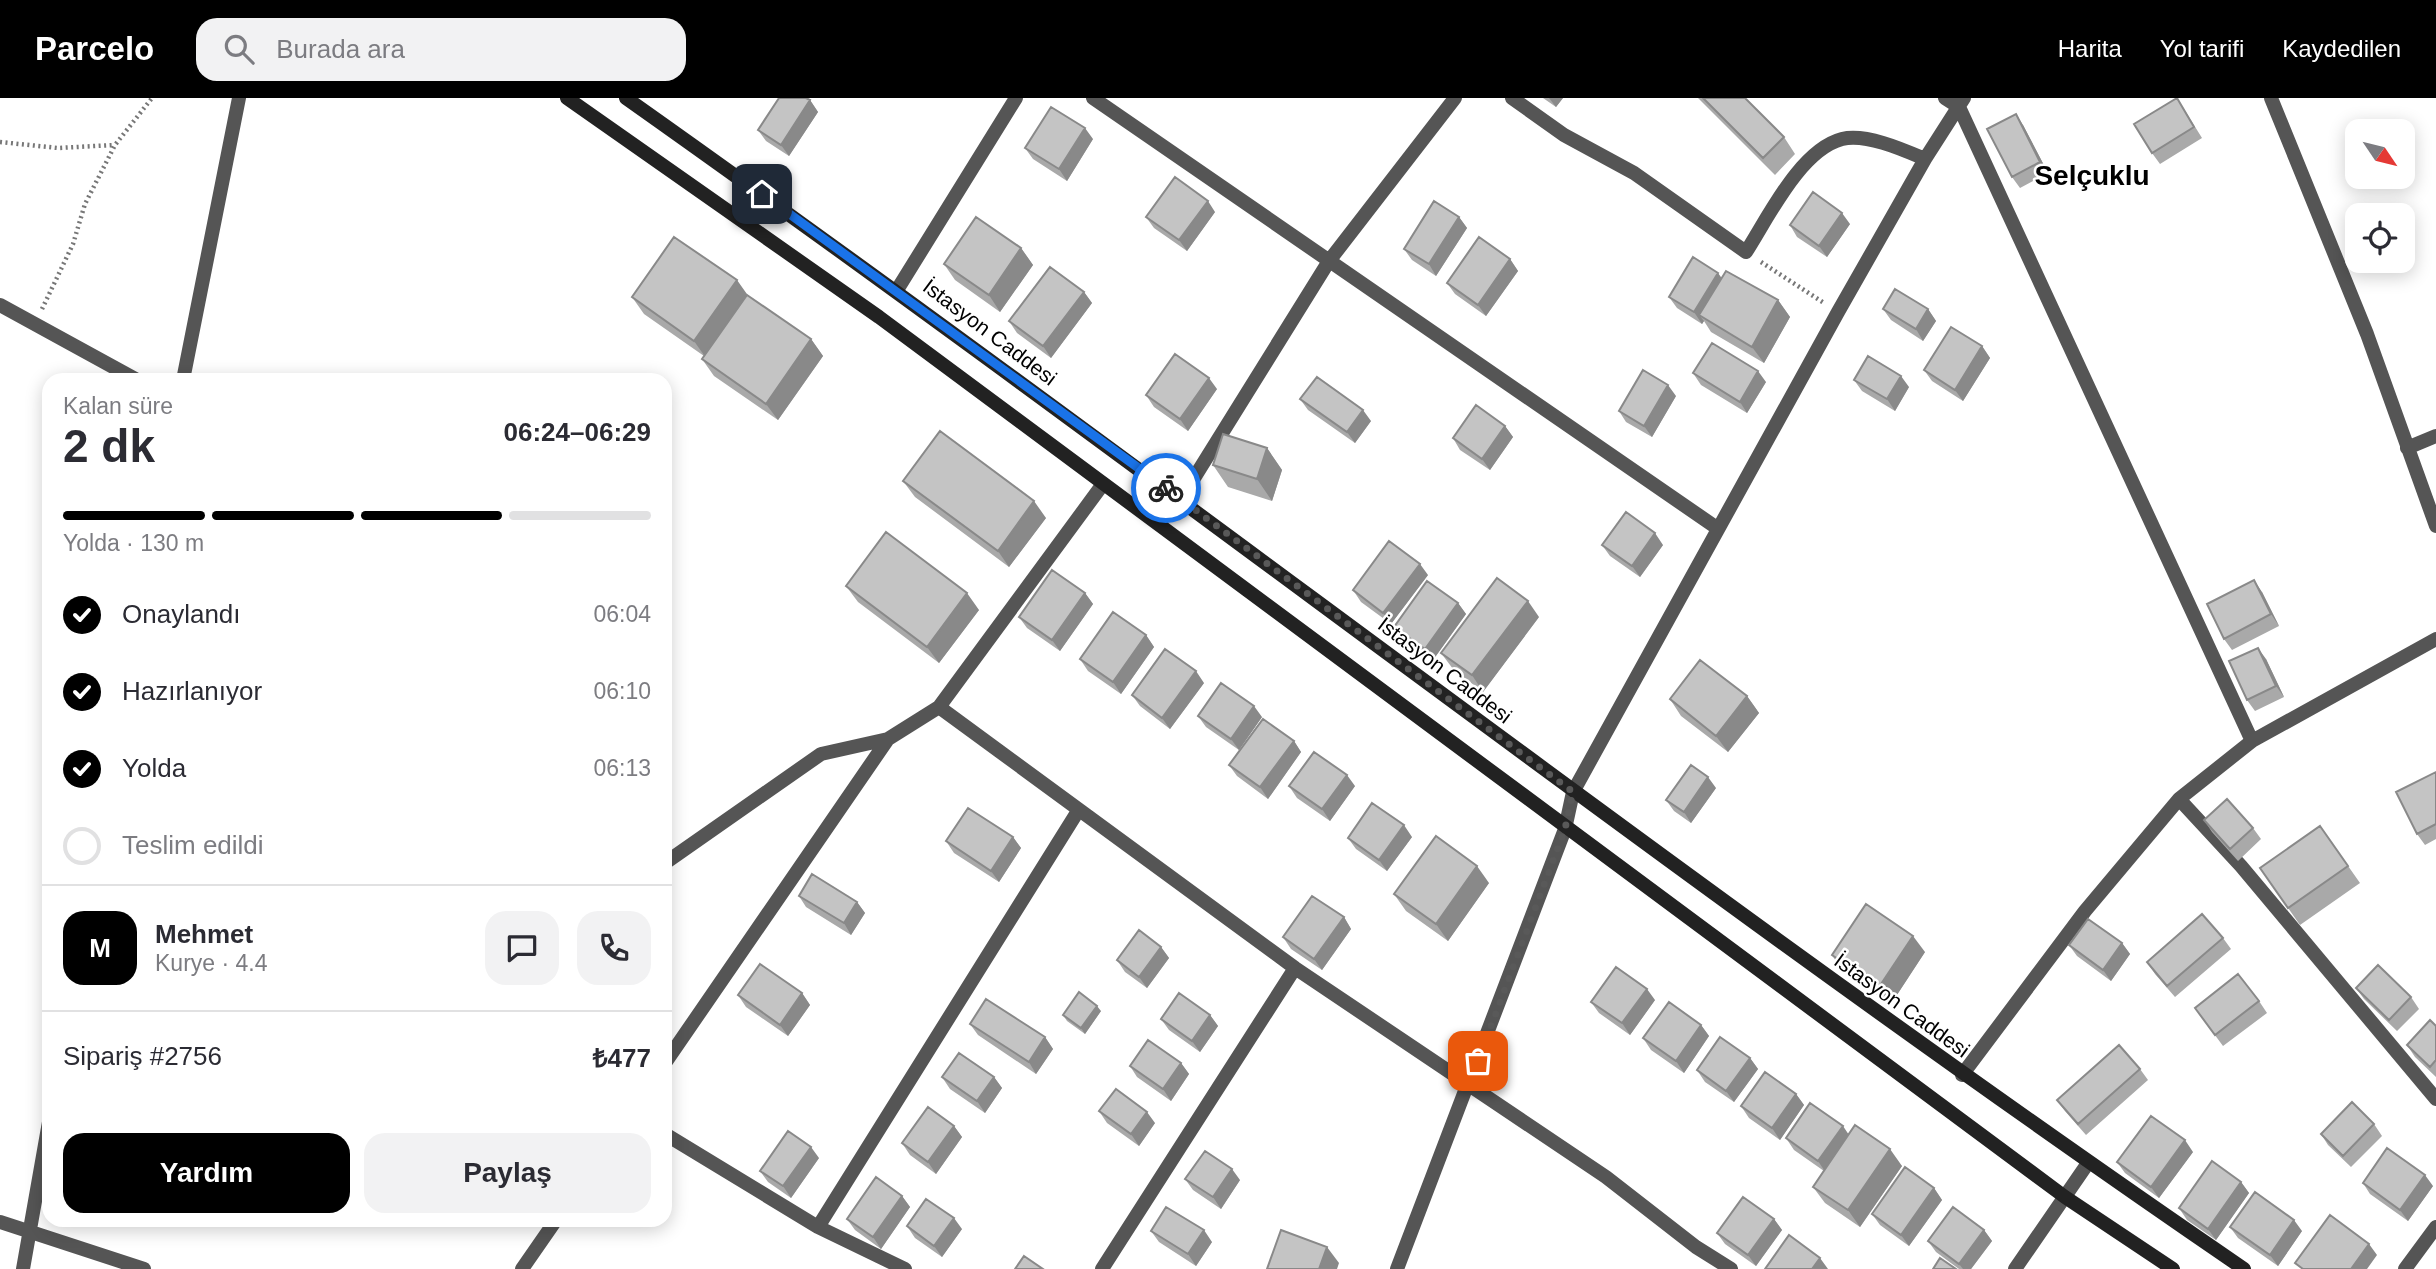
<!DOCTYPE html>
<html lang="tr">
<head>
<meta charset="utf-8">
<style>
  :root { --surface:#fff; --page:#f2f2f3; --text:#2b2b33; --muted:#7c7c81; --line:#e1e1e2; --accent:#000 }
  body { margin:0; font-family:Helvetica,sans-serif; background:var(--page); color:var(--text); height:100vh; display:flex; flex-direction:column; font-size:26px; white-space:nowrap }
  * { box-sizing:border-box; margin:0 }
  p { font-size:23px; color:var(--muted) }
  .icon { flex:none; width:38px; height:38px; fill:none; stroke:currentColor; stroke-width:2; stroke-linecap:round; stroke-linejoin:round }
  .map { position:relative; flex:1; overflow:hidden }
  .panel { position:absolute; left:42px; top:275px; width:630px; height:854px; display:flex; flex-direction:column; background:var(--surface); border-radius:21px; box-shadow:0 4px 18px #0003 }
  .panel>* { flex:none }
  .needle { width:46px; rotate:125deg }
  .controls { position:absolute; left:2345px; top:21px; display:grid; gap:14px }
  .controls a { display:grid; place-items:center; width:70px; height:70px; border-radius:14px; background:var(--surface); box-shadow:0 4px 18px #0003; font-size:35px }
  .pin { position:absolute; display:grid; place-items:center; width:60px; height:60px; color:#fff; margin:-30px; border-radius:14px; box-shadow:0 4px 10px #0006 }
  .courier { position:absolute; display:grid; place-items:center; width:70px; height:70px; margin:-35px; border:5px solid #1a73e8; border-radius:50%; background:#fff; color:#222; box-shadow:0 2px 9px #0007 }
  .head em { font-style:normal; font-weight:700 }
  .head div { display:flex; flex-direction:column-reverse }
  .head { display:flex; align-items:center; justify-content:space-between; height:119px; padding:0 21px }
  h1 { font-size:46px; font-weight:700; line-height:52px }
  .bar { display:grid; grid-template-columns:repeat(4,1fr); gap:10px 7px; align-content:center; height:84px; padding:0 21px }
  .bar i { height:9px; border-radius:5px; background:var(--line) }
  .bar .active { background:var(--accent) }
  .bar p { grid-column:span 4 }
  .line { display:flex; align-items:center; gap:18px; padding:0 21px; border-top:2px solid var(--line) }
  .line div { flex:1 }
  .round { display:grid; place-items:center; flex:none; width:74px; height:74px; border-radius:21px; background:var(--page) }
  ol { padding:0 21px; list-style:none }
  li { display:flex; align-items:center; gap:21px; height:77px }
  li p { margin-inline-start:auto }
  li .icon { padding:7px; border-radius:50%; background:var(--accent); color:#fff; stroke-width:4 }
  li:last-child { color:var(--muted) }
  li i { width:38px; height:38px; border:4px solid var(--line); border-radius:50% }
  .cta { display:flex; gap:14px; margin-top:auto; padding:14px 21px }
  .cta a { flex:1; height:80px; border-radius:21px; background:var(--accent); color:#fff; font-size:28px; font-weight:700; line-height:80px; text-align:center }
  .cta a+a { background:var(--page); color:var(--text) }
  header { display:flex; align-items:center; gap:42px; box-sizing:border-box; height:98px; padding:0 35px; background:var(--accent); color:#fff }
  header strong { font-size:33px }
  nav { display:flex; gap:38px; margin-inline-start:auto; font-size:24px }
  .search { width:490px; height:63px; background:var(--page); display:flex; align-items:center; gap:18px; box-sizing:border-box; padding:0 24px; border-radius:21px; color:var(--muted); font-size:26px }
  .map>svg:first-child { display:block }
</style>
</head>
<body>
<header>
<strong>Parcelo</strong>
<div class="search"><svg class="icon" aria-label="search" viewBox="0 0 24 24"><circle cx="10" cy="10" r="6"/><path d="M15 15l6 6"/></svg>Burada ara</div>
<nav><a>Harita</a><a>Yol tarifi</a><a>Kaydedilen</a></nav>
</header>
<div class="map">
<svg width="2436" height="1171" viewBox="0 0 2436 1171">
  <rect width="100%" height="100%" fill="#fff"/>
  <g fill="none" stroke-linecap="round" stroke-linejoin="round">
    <!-- path -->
    <path stroke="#777" stroke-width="4.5" stroke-dasharray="2 3.5" stroke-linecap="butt" d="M0 44 58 50 114 47
      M1761 164 1824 205
      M42 211 73 146 85 106 115 47 152 0"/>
    <!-- minor -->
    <path stroke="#555" stroke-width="14" d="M1093 0 1717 430
      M1512 0 1564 37 1634 75 1746 154C1768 120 1800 52 1842 41 1866 35 1904 52 1925 61
      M1945 0 1959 9 2252 643
      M2271 0 2367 236 2436 428
      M897 192 1016 0
      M0 207 137 282
      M183 282 239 0
      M2407 350 2436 338
      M1103 386 939 609 1295 870 1606 1079 1696 1149 1731 1171
      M1181 401 1329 163 1455 0
      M2436 541 2252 643 2179 701 2241 768 2436 1001
      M665 765 821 656 888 641 939 609
      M665 965 888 641
      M1962 977 2085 813 2179 701
      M665 1036 818 1129 905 1171
      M0 1124 144 1171
      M818 1129 1078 713
      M23 1171 49 1024
      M522 1171 556 1122
      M1102 1171 1295 870
      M1397 1171 1565 731 1573 694 1838 214 1925 61 1964 0
      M2015 1171 2088 1065
      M2405 1171 2436 1129"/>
    <!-- secondary -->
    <path stroke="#222" stroke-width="14" d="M567 0 879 219 2065 1099 2173 1171
      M626 0C1170 385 1694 795 2244 1171"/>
  </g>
  <!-- wall -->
  <path fill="#a9a9a9" d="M1543 0H1563L1556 9Z
    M1698 0H1745L1784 39 1795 56 1775 77Z
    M810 2 818 14 789 58 766 43 758 32Z
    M2184 11 2202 40 2160 66 2152 55Z
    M2023 27 2048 75 2020 90 2012 79Z
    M1093 41 1067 83 1033 61 1025 50Z
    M1215 114 1187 153 1154 130 1146 119Z
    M1459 119 1467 130 1436 178 1412 162 1404 151Z
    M1850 126 1827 159 1797 139 1790 127Z
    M1021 150 1033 167 1000 214 955 182 944 166Z
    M1510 161 1518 173 1486 218 1455 196 1447 185Z
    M1722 180 1778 202 1790 219 1764 265 1711 234 1704 223 1702 226 1677 210 1669 199Z
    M1084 194 1092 205 1051 260 1017 235 1009 223Z
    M747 197 811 241 823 258 778 322 714 278 702 261 704 258 644 216 632 199Z
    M1883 211H1928L1936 223 1923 243 1891 222Z
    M1982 248 1990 260 1963 303 1932 283 1924 272Z
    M1693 275 1766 284 1747 315 1701 287Z
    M1854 282 1909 289 1895 313 1862 293Z
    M1217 291 1188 333 1154 309 1146 297Z
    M1676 298 1652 339 1626 324 1619 313Z
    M1300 301 1371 323 1355 345 1308 312Z
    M1505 328 1513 339 1490 372 1460 352 1453 340Z
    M1267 350 1282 372 1272 403 1228 389 1213 367Z
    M903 383 1046 420 1009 469 915 399Z
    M1602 447H1663L1640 479 1610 458Z
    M1428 477 1391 526 1361 504 1353 492Z
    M846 488 979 512 939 565 858 504Z
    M2262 494 2279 528 2232 552 2224 541Z
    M1085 495 1093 506 1060 553 1027 530 1019 519Z
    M1458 505 1466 516 1433 562 1402 540 1394 529Z
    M1539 519 1483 594 1453 571 1441 555Z
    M1146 537 1154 549 1121 596 1088 573 1080 561Z
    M2266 561 2284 599 2255 613 2247 602Z
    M1204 585 1170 631 1140 608 1132 597Z
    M1747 598 1759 615 1728 654 1681 618 1670 601Z
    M1198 618 1262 619 1239 652 1206 629Z
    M1294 643 1301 654 1268 701 1237 678 1229 667Z
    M2436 674V741L2425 747 2417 736Z
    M1289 688H1355L1330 723 1297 700Z
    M1716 690 1691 725 1674 713 1666 702Z
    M2204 722 2253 730 2261 741 2238 763 2212 734Z
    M2320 728 2360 785 2300 827 2260 770Z
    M1013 739 1021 750 999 784 954 755 946 743Z
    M1412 739 1387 773 1356 751 1348 740Z
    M1489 785 1448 843 1406 813 1394 796Z
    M799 798 857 804 865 815 851 837 806 809Z
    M1344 819 1351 831 1322 872 1291 851 1283 839Z
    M2223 840 2231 851 2175 899 2155 876 2147 864Z
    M2122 845 2130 856 2111 883 2077 858 2069 847Z
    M1161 849 1169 860 1147 890 1125 874 1117 862Z
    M1925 854 1891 906 1843 874 1832 857Z
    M2356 890 2411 899 2419 911 2397 933 2364 901Z
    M802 895 810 907 788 938 746 909 738 897Z
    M1655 902 1630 937 1599 915 1591 904Z
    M2259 903 2267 915 2223 948 2195 910Z
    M1101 913 1085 936 1067 923 1063 917Z
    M1210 917 1218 928 1200 954 1169 932 1161 921Z
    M970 926 1045 939 1053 951 1036 976 978 937Z
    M1701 927 1709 938 1684 975 1651 952 1643 940Z
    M2436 928V979L2415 959 2407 947Z
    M1750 960 1758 971 1734 1004 1705 984 1697 972Z
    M1181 965 1189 976 1171 1003 1137 979 1130 968Z
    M2140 971 2148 982 2086 1037 2065 1013 2057 1002Z
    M942 979H994L1002 990 985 1015 950 991Z
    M1796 996 1804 1007 1780 1042 1749 1020 1741 1008Z
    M1099 1013 1155 1025 1139 1048 1107 1025Z
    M2374 1026 2382 1038 2351 1069 2328 1047 2321 1036Z
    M954 1028 962 1039 936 1076 910 1057 902 1045Z
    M1848 1037 1902 1068 1860 1129 1825 1105 1813 1089 1824 1073 1794 1052 1786 1040Z
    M2193 1054 2159 1100 2125 1075 2117 1064Z
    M819 1060 791 1100 768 1084 760 1073Z
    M1185 1081 1240 1082 1221 1111 1193 1092Z
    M2241 1084 2249 1095 2216 1142 2187 1122 2179 1110Z
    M2363 1085 2433 1088 2408 1123 2370 1096Z
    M1934 1090 1942 1102 1909 1148 1880 1127 1872 1116Z
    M902 1098 910 1109 881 1151 855 1132 847 1121Z
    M1774 1121 1782 1132 1756 1168 1725 1146 1717 1135Z
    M907 1128 962 1131 942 1159 915 1140Z
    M2230 1129 2302 1133 2278 1168 2238 1140Z
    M1984 1132 1992 1143 1971 1171H1959L1936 1154 1928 1143Z
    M1151 1133 1212 1144 1196 1168 1159 1144Z"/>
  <!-- shaded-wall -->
  <path fill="#898989" d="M1549 0H1563L1556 9Z
    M810 2 818 14 789 58 781 47Z
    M2016 16 2023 27 2048 75 2040 64Z
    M1085 30 1093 41 1067 83 1059 71Z
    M1208 103 1215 114 1187 153 1179 142Z
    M1842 115 1850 126 1827 159 1819 148Z
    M1459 119 1467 130 1436 178 1429 166Z
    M1021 150 1033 167 1000 214 989 197Z
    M1510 161 1518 173 1486 218 1478 207Z
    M1718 175 1726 186 1699 217 1704 223 1702 226 1694 214Z
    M737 182 749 199 706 260 694 243Z
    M1084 194 1092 205 1051 260 1043 248Z
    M1778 202 1790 219 1764 265 1752 249Z
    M1928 211 1936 223 1923 243 1916 231Z
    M811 241 823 258 778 322 766 306Z
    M1982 248 1990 260 1963 303 1955 292Z
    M1758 273 1766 284 1747 315 1740 304Z
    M1901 278 1909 289 1895 313 1887 301Z
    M1209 280 1217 291 1188 333 1180 321Z
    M1668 287 1676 298 1652 339 1644 328Z
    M1363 312 1371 323 1355 345 1347 334Z
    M1505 328 1513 339 1490 372 1482 361Z
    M1267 350 1282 372 1272 403 1257 381Z
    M1034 403 1046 420 1009 469 998 453Z
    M1655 435 1663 447 1640 479 1632 468Z
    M1420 466 1428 477 1391 526 1383 515Z
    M2254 482 2262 494 2279 528 2271 516Z
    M967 495 979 512 939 565 927 549Z
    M1085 495 1093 506 1060 553 1052 542Z
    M1528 503 1539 519 1483 594 1472 577Z
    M1458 505 1466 516 1433 562 1425 551Z
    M1146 537 1154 549 1121 596 1113 584Z
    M2258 550 2266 561 2284 599 2276 588Z
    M1196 573 1204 585 1170 631 1162 620Z
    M1747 598 1759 615 1728 654 1716 638Z
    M1254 608 1262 619 1239 652 1231 641Z
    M1294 643 1301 654 1268 701 1260 689Z
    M1347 677 1355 688 1330 723 1322 711Z
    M1708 679 1716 690 1691 725 1684 714Z
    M1404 727 1412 739 1387 773 1379 762Z
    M1013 739 1021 750 999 784 991 773Z
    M1477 768 1489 785 1448 843 1436 826Z
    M857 804 865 815 851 837 844 825Z
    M1344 819 1351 831 1322 872 1314 861Z
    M1913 838 1925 854 1891 906 1879 889Z
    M2122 845 2130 856 2111 883 2103 872Z
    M1161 849 1169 860 1147 890 1139 879Z
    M1647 891 1655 902 1630 937 1622 925Z
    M802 895 810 907 788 938 780 927Z
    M1097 908 1101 913 1085 936 1081 930Z
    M1210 917 1218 928 1200 954 1192 943Z
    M1701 927 1709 938 1684 975 1676 963Z
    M1045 939 1053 951 1036 976 1029 964Z
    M1750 960 1758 971 1734 1004 1726 993Z
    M1181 965 1189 976 1171 1003 1163 991Z
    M994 979 1002 990 985 1015 977 1003Z
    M1796 996 1804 1007 1780 1042 1772 1030Z
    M1147 1014 1155 1025 1139 1048 1131 1036Z
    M954 1028 962 1039 936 1076 928 1064Z
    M1843 1028 1851 1040 1826 1075 1818 1063Z
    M2185 1042 2193 1054 2159 1100 2151 1089Z
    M811 1049 819 1060 791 1100 783 1088Z
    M1890 1051 1902 1068 1860 1129 1848 1112Z
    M1232 1071 1240 1082 1221 1111 1213 1099Z
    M2425 1077 2433 1088 2408 1123 2400 1112Z
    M2241 1084 2249 1095 2216 1142 2208 1131Z
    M1934 1090 1942 1102 1909 1148 1901 1137Z
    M902 1098 910 1109 881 1151 873 1139Z
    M954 1120 962 1131 942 1159 934 1148Z
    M1774 1121 1782 1132 1756 1168 1748 1157Z
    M2294 1122 2302 1133 2278 1168 2270 1157Z
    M1204 1132 1212 1144 1196 1168 1188 1156Z
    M1984 1132 1992 1143 1971 1171H1963L1959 1166Z
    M2369 1146 2377 1157 2367 1171H2351Z
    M1327 1149 1339 1165 1337 1171H1319Z
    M1820 1160 1828 1171H1812Z"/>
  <!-- building -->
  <path fill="#c4c4c4" stroke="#898989" stroke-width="2" d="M779 0H806L810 2 781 47 758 32Z
    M1703 0H1745L1784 39 1763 60Z
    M2177 0 2194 29 2152 55 2134 26Z
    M1051 9 1085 30 1059 71 1025 50Z
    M2016 16 2040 64 2012 79 1987 31Z
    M1175 79 1208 103 1179 142 1146 119Z
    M1813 94 1842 115 1819 148 1790 127Z
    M1434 103 1459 119 1429 166 1404 151Z
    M976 119 1021 150 989 197 944 166Z
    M674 139 737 182 694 243 632 199Z
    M1479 139 1510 161 1478 207 1447 185Z
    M1693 159 1718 175 1694 214 1669 199Z
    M1050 169 1084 194 1043 248 1009 223Z
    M1726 173 1778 202 1752 249 1699 217Z
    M1895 191 1928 211 1916 231 1883 211Z
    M747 197 811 241 766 306 702 261Z
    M1951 229 1982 248 1955 292 1924 272Z
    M1712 245 1758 273 1740 304 1693 275Z
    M1175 256 1209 280 1180 321 1146 297Z
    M1868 258 1901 278 1887 301 1854 282Z
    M1643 272 1668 287 1644 328 1619 313Z
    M1317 279 1363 312 1347 334 1300 301Z
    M1476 307 1505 328 1482 361 1453 340Z
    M940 333 1034 403 998 453 903 383Z
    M1223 336 1267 350 1257 381 1213 367Z
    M1626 414 1655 435 1632 468 1602 447Z
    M886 434 967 495 927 549 846 488Z
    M1389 443 1420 466 1383 515 1353 492Z
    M1052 472 1085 495 1052 542 1019 519Z
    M1497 480 1528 503 1472 577 1441 555Z
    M2254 482 2271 516 2224 541 2207 506Z
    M1427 483 1458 505 1425 551 1394 529Z
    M1113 514 1146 537 1113 584 1080 561Z
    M2258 550 2276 588 2247 602 2229 563Z
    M1165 551 1196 573 1162 620 1132 597Z
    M1700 562 1747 598 1716 638 1670 601Z
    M1221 585 1254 608 1231 641 1198 618Z
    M1263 621 1294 643 1260 689 1229 667Z
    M1314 654 1347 677 1322 711 1289 688Z
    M1691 667 1708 679 1684 714 1666 702Z
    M2436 674V726L2417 736 2396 694Z
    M2227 701 2253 730 2230 751 2204 722Z
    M1372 705 1404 727 1379 762 1348 740Z
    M968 710 1013 739 991 773 946 743Z
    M2320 728 2348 768 2288 810 2260 770Z
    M1436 738 1477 768 1436 826 1394 796Z
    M812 776 857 804 844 825 799 798Z
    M1312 798 1344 819 1314 861 1283 839Z
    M1866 806 1913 838 1879 889 1832 857Z
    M2202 816 2223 840 2167 888 2147 864Z
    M2088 821 2122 845 2103 872 2069 847Z
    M1139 832 1161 849 1139 879 1117 862Z
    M760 866 802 895 780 927 738 897Z
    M2378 867 2411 899 2389 922 2356 890Z
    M1616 869 1647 891 1622 925 1591 904Z
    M2238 876 2259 903 2215 937 2195 910Z
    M1079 894 1097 908 1081 930 1063 917Z
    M1179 895 1210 917 1192 943 1161 921Z
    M986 901 1045 939 1029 964 970 926Z
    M1669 904 1701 927 1676 963 1643 940Z
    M2430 922 2436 928V962L2430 969 2407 947Z
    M1720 939 1750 960 1726 993 1697 972Z
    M1148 942 1181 965 1163 991 1130 968Z
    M2119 947 2140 971 2078 1026 2057 1002Z
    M959 955 994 979 977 1003 942 979Z
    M1765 974 1796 996 1772 1030 1741 1008Z
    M1116 991 1147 1014 1131 1036 1099 1013Z
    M2352 1004 2374 1026 2343 1058 2321 1036Z
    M1810 1005 1843 1028 1818 1063 1786 1040Z
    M928 1009 954 1028 928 1064 902 1045Z
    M2151 1018 2185 1042 2151 1089 2117 1064Z
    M1855 1027 1890 1051 1848 1112 1813 1089Z
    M788 1033 811 1049 783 1088 760 1073Z
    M2387 1050 2425 1077 2400 1112 2363 1085Z
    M1205 1053 1232 1071 1213 1099 1185 1081Z
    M2212 1063 2241 1084 2208 1131 2179 1110Z
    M1905 1069 1934 1090 1901 1137 1872 1116Z
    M876 1079 902 1098 873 1139 847 1121Z
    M2255 1094 2294 1122 2270 1157 2230 1129Z
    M1743 1099 1774 1121 1748 1157 1717 1135Z
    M926 1101 954 1120 934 1148 907 1128Z
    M1166 1109 1204 1132 1188 1156 1151 1133Z
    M1953 1109 1984 1132 1959 1166 1928 1143Z
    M2330 1117 2369 1146 2351 1171H2303L2295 1165Z
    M1281 1132 1327 1149 1319 1171H1267Z
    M1789 1137 1820 1160 1812 1171H1765Z
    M1024 1158 1043 1171H1015Z
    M1940 1160 1956 1171H1933Z"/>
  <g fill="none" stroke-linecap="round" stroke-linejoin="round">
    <!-- done -->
    <path stroke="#595959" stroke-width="7" stroke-dasharray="0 12.6" d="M1166 390 1573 694 1565 731 1478 963"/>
    <!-- route -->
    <path stroke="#1a73e8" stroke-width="9" d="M762 96 1166 390"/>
  </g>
  <g text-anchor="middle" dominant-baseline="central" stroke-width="5" stroke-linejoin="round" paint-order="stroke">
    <!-- street labels -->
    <g font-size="21" fill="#000" stroke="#fff">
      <text transform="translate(990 234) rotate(37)">İstasyon Caddesi</text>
      <text transform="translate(1445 572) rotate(37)">İstasyon Caddesi</text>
      <text transform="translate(1902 907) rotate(36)">İstasyon Caddesi</text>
    </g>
    <!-- district labels -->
    <g font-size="28" font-weight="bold" fill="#000" stroke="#fff">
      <text x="2092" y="77">Selçuklu</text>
    </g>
  </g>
</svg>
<div class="controls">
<a><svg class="needle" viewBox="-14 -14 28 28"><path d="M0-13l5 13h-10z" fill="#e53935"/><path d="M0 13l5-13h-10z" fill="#7c7c81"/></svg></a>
<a><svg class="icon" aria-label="locate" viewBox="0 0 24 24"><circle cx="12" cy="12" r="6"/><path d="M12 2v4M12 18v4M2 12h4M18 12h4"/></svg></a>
</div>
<div class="pin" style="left:1478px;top:963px;background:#ea580c"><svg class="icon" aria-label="bag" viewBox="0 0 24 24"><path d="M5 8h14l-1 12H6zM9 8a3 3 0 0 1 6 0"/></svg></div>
<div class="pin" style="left:762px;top:96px;background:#1f2937"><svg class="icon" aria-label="home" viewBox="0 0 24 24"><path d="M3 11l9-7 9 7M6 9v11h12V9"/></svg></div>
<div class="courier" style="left:1166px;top:390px"><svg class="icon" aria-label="bike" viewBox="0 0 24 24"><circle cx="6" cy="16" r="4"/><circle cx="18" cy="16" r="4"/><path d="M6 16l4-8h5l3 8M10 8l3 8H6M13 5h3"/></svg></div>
<section class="panel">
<div class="head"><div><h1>2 dk</h1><p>Kalan süre</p></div><em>06:24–06:29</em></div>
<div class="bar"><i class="active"></i><i class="active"></i><i class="active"></i><i></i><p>Yolda · 130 m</p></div>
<ol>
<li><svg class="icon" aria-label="check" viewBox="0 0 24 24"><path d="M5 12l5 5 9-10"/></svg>Onaylandı<p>06:04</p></li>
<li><svg class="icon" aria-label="check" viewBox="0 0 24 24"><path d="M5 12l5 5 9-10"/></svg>Hazırlanıyor<p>06:10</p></li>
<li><svg class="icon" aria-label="check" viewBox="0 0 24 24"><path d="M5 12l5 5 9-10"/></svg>Yolda<p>06:13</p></li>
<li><i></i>Teslim edildi</li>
</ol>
<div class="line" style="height:126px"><b class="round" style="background:var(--accent);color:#fff">M</b><div><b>Mehmet</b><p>Kurye · 4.4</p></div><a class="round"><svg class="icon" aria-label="chat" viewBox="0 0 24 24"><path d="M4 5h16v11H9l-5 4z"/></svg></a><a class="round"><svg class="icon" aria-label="phone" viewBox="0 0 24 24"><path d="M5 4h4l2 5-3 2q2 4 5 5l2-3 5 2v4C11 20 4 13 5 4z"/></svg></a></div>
<div class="line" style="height:91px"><div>Sipariş #2756</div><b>₺477</b></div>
<div class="cta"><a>Yardım</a><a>Paylaş</a></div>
</section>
</div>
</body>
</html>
